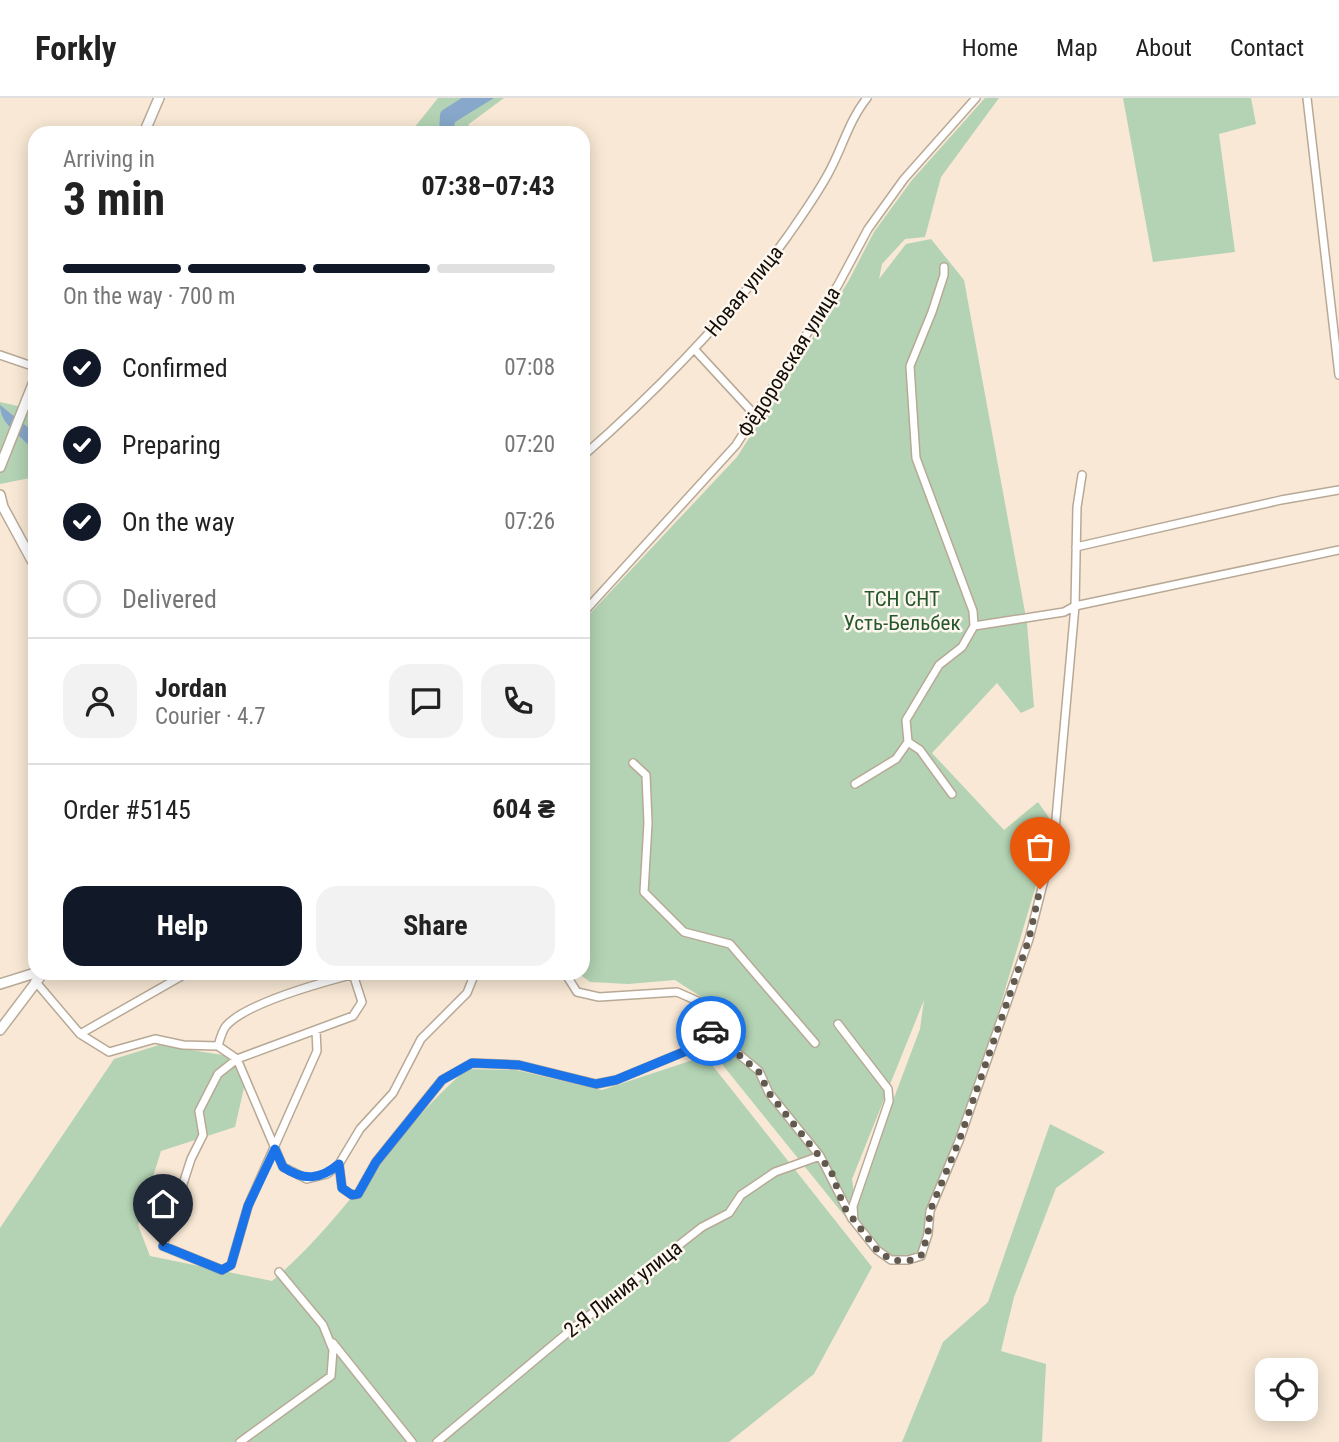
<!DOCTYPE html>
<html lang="en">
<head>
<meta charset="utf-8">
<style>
  :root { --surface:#fff; --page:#f2f2f2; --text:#222; --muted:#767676; --line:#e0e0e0; --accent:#111827 }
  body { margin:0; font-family:"Roboto Condensed",sans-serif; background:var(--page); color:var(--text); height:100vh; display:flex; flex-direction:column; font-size:26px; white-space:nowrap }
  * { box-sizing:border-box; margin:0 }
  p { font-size:23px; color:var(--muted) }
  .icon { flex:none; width:38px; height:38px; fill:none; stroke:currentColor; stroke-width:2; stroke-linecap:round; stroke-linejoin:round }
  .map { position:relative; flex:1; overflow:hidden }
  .side { position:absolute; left:28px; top:28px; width:562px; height:854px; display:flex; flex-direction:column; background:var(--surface); border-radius:21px; box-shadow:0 4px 18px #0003 }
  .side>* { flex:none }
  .tools { position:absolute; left:1255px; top:1260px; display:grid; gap:14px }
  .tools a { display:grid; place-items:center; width:63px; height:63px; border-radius:14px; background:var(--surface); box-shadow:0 4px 18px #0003; font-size:35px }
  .pin { position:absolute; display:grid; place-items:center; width:60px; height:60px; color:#fff; margin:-72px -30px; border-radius:50% 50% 50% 0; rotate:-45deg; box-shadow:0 0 7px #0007 }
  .pin .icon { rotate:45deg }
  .courier { position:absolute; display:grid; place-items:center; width:70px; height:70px; margin:-35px; border:5px solid #1a73e8; border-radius:50%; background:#fff; color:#222; box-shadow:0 2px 9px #0007 }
  .overview em { font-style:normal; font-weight:700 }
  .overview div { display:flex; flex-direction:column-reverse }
  .overview { display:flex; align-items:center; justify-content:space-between; height:119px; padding:0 35px }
  h1 { font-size:46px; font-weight:700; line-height:52px }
  .bar { display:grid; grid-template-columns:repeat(4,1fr); gap:10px 7px; align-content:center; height:84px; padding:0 35px }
  .bar i { height:9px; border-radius:5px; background:var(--line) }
  .bar .selected { background:var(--accent) }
  .bar p { grid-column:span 4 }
  .line { display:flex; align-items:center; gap:18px; padding:0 35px; border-top:2px solid var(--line) }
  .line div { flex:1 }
  .round { display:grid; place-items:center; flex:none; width:74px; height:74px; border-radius:21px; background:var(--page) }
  ol { padding:0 35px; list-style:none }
  li { display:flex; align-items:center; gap:21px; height:77px }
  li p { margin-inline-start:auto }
  li .icon { padding:7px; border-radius:50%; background:var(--accent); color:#fff; stroke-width:4 }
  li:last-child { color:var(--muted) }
  li i { width:38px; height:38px; border:4px solid var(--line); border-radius:50% }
  .cta { display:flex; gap:14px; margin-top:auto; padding:14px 35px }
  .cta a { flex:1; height:80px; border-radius:21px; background:var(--accent); color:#fff; font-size:28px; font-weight:700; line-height:80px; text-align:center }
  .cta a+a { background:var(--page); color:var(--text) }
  header { display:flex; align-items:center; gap:42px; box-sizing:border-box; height:98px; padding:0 35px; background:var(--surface); border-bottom:2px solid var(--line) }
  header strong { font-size:33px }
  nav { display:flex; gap:38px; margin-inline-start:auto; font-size:24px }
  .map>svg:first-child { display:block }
</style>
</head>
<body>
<header>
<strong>Forkly</strong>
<nav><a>Home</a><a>Map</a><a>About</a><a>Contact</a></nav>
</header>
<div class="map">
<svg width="1339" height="1344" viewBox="0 0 1339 1344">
  <rect width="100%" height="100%" fill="#f8e8d5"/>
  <!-- green -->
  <path fill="#b3d3b4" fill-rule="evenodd" d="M438 0H504L469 26 467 35H410Z
    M985 0H999L941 79 925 139 905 141 882 166 879 181 906 146 931 141 964 182 1027 525 1034 609 1021 615 997 585 932 655 1004 732 1038 704 1054 727 996 922 919 1156 892 1161 878 1151 858 1128 860 1137 713 955 717 909 675 882 628 886 590 884 578 875H583V746L590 723 583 679V523L737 359 848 184 874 134 912 82ZM924 902 920 931 855 1103 852 1081Z
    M1123 0H1251L1256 26 1219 36 1235 154 1153 164Z
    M0 304 35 312V379L0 386Z
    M159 947 229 958 246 981 235 1029 161 1053 138 1127 150 1158 272 1183C346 1121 393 1034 467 971L516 972 602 992 705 958 872 1169 814 1276 729 1344H0V1130L114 961Z
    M1050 1026 1105 1054 1056 1090 1014 1199 1001 1253 1046 1266 1042 1344H902L943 1244 988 1204Z"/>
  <!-- water -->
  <path fill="#87a8ca" d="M473 0H494L455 24 453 35H445L446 17Z
    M0 307 35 335V354C22 337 0 328 0 307Z"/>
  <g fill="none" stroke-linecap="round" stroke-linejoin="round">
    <!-- river -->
    <path stroke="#87a8ca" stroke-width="12" d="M445 35 446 17 473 0"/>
    <!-- minor casing -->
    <g stroke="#b8a996" stroke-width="10">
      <path id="minor" d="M1307 0 1339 277
        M696 253 755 317
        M0 257 35 269
        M583 358C659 291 728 221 787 139 801 119 816 98 828 76 842 51 849 22 867 0
        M1076 449 1281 402 1339 392
        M583 515 736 347 838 187 868 131 904 81 976 0
        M974 528 1064 514 1075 508 1339 452
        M908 644 920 652 952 696
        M633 665 646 677 648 725 644 794 684 834 730 846 815 945
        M855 686 896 661 908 644 906 622 939 567 962 549 974 528 973 513 916 360 910 268 932 214 944 177V169
        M565 875 577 894 599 899 677 894 702 905 711 933 759 973 769 995 820 1058 852 1121
        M35 883 80 936 109 954 155 941 183 947 218 948 237 961 283 1069 307 1081 327 1076 339 1066 360 1031 393 995 421 941 467 895 475 875
        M838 926 888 991 889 1003 853 1108 854 1123 877 1152 891 1162H908L921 1158 928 1136 930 1113 959 1043 1029 841 1054 743 1075 508 1077 409 1082 377
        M316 932 317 953 248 1108 231 1167 222 1172 163 1148 191 1061 203 1037 199 1013 218 976 237 961 353 918 362 904 353 876
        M80 936 187 875
        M218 948C220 941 222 933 226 928 246 905 327 883 358 875
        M339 1066 342 1090 352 1097 358 1096 376 1064 442 982 472 965 519 967 596 986 616 982 686 953 705 950 711 933
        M333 1245 412 1344
        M240 1344 331 1278 333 1252 323 1227 279 1174
        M437 1344 572 1231 702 1129 729 1115 741 1097 775 1074 820 1058"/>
    </g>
    <!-- major casing -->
    <g stroke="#b8a996" stroke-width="12">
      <path id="major" d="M144 35 159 0
        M0 369 35 281
        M0 397 3 409 35 468
        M0 886 35 875
        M0 932 43 875"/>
    </g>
    <!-- minor -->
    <use href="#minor" stroke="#fff" stroke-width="7"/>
    <!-- major -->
    <use href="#major" stroke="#fff" stroke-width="9"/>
  </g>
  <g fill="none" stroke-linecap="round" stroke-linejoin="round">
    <!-- done -->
    <path stroke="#625a4e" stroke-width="7" stroke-dasharray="0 12.6" d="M711 933 759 974 769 995 831 1073 844 1109 877 1152 891 1162 908 1163 921 1158 928 1136 930 1113 959 1043 1029 841 1040 791"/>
    <!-- route -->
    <path stroke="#1a73e8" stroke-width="9" d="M163 1148 222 1172 231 1167 248 1108 275 1051 283 1069C304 1083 320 1082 339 1066L342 1090 352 1097 358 1096 376 1064 442 982 472 965 519 967 596 986 616 982 686 953 705 950 711 933"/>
  </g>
  <g text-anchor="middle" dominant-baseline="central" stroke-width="5" stroke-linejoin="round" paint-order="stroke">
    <!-- street labels -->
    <g font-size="21" fill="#120d06" stroke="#fdf7ef">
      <text transform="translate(744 193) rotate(-51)">Новая улица</text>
      <text transform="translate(789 264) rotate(-58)">Фёдоровская улица</text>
      <text transform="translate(623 1191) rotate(-38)">2-Я Линия улица</text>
    </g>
    <!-- park labels -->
    <g font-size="21" fill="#24572a" stroke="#fdf7ef">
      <text x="902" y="501">ТСН СНТ<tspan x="902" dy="24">Усть-Бельбек</tspan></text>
    </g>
  </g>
</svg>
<div class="tools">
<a><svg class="icon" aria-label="locate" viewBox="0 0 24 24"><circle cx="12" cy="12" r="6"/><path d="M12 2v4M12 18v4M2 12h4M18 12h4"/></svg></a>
</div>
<div class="pin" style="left:1040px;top:791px;background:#ea580c"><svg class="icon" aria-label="bag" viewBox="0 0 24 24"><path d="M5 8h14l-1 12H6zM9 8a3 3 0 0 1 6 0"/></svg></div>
<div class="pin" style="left:163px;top:1148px;background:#1f2937"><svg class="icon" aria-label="home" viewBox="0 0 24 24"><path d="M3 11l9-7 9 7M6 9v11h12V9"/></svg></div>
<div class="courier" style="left:711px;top:933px"><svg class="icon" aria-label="car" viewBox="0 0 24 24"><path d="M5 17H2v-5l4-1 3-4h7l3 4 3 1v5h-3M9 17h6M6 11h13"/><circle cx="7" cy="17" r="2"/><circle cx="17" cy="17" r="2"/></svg></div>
<section class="side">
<div class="overview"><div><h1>3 min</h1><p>Arriving in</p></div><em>07:38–07:43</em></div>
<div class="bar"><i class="selected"></i><i class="selected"></i><i class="selected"></i><i></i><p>On the way · 700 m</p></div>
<ol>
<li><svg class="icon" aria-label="check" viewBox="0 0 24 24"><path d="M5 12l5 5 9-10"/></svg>Confirmed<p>07:08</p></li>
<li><svg class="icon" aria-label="check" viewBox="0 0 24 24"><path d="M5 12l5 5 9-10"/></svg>Preparing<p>07:20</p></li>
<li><svg class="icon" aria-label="check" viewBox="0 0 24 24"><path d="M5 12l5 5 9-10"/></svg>On the way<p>07:26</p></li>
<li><i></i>Delivered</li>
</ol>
<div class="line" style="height:126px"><a class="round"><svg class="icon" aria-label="person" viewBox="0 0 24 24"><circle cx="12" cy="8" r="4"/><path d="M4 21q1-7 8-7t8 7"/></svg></a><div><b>Jordan</b><p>Courier · 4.7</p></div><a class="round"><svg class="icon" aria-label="chat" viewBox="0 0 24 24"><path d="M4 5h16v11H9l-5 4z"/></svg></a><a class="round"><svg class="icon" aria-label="phone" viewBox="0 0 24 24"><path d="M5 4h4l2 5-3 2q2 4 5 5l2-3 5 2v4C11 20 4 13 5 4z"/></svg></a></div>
<div class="line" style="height:91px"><div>Order #5145</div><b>604 ₴</b></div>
<div class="cta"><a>Help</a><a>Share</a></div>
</section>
</div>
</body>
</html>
